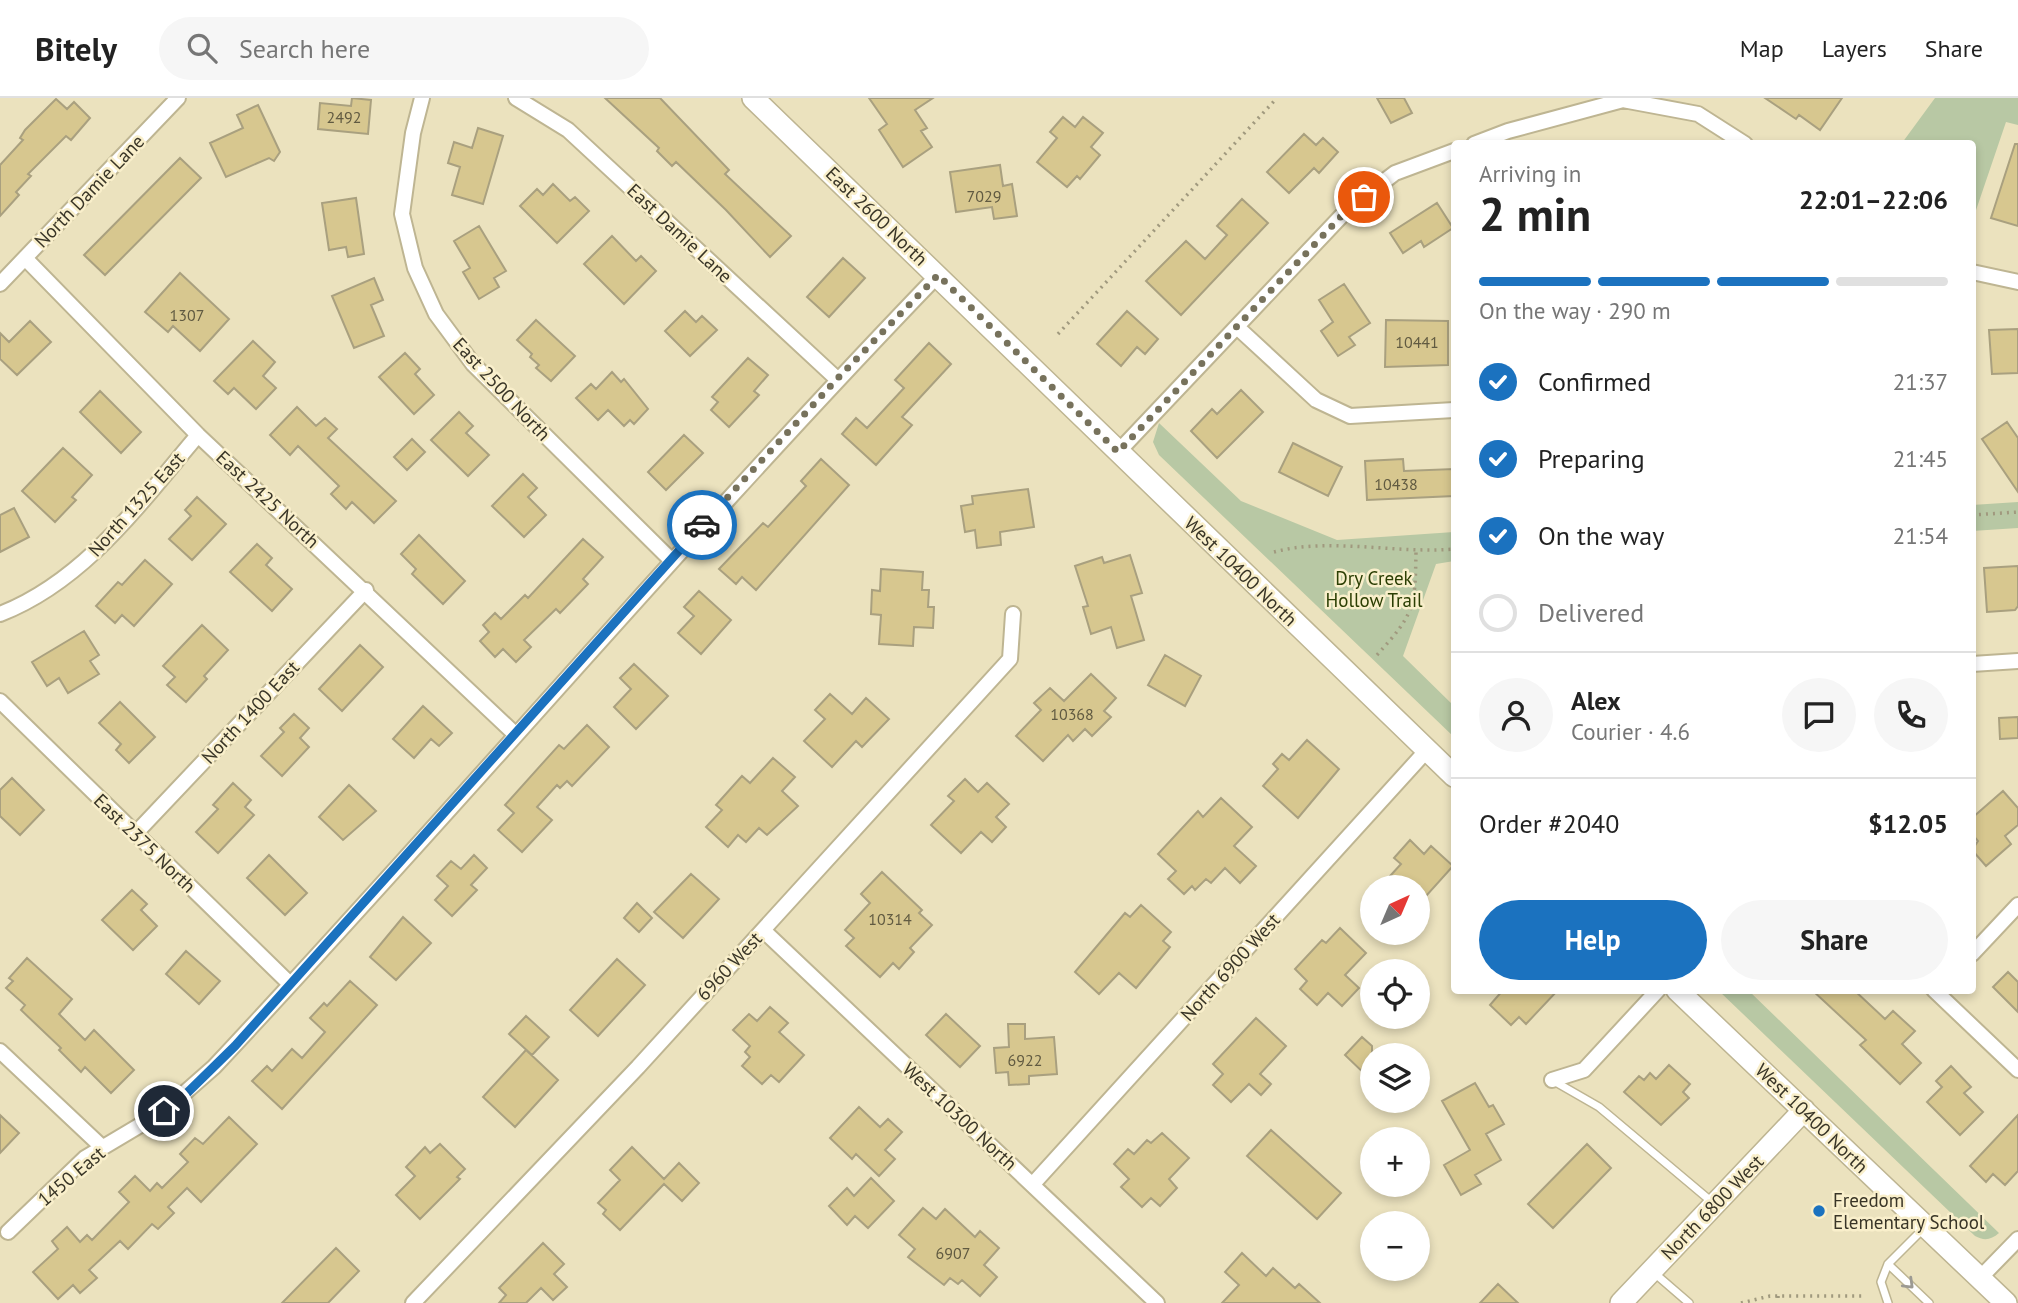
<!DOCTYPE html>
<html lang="en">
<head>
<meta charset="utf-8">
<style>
  :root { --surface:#fff; --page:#f6f6f6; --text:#222; --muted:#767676; --line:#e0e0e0; --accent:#1b72bf }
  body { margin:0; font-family:"PT Sans",sans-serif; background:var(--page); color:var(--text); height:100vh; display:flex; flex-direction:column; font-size:26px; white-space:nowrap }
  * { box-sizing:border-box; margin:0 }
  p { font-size:23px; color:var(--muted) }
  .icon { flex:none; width:38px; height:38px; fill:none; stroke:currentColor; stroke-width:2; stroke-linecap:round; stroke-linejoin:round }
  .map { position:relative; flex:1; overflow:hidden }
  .details { position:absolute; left:1451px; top:42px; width:525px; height:854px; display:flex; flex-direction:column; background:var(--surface); border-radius:7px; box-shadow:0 4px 10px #0003 }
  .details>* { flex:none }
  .needle { width:46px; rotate:44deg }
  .tools { position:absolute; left:1360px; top:777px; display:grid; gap:14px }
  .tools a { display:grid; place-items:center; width:70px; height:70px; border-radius:50%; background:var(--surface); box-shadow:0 4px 10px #0003; font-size:35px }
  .pin { position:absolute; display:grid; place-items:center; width:60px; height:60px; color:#fff; margin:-30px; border:4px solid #fff; border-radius:50%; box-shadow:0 2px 7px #0007 }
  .courier { position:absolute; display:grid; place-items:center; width:70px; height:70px; margin:-35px; border:5px solid #1b72bf; border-radius:50%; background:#fff; color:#222; box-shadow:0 2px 9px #0007 }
  .overview em { font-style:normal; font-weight:800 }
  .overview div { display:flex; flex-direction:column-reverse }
  .overview { display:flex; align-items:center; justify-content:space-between; height:119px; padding:0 28px }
  h1 { font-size:46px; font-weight:800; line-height:52px }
  .bar { display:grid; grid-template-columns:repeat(4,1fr); gap:10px 7px; align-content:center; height:84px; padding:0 28px }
  .bar i { height:9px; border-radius:5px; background:var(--line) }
  .bar .current { background:var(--accent) }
  .bar p { grid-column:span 4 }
  .line { display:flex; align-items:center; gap:18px; padding:0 28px; border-top:2px solid var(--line) }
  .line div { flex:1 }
  .round { display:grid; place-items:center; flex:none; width:74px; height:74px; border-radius:37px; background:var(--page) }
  ol { padding:0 28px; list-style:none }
  li { display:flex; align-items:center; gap:21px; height:77px }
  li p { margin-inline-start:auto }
  li .icon { padding:7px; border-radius:50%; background:var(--accent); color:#fff; stroke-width:4 }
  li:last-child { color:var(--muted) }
  li i { width:38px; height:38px; border:4px solid var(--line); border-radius:50% }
  .cta { display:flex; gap:14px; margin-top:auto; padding:14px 28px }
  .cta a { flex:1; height:80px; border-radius:42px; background:var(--accent); color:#fff; font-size:28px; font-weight:800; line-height:80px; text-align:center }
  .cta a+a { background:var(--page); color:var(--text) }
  header { display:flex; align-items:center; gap:42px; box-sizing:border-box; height:98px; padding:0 35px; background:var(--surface); border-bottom:2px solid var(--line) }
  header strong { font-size:33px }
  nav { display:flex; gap:38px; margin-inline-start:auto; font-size:24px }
  .search { width:490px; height:63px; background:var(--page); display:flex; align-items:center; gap:18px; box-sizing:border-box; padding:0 24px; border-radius:38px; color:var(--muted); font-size:26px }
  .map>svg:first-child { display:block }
</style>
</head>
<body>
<header>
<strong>Bitely</strong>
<div class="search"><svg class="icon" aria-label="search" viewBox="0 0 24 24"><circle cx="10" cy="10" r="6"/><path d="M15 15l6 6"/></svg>Search here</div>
<nav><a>Map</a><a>Layers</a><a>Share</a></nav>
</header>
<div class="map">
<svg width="2018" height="1205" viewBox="0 0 2018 1205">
  <rect width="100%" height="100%" fill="#ebe2be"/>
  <!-- green -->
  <path fill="#b8c8a4" d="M1935 0H2018V27L2006 24 1972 124V46L1902 45Z
    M1159 325 1241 403 1337 442 1454 434V463L1436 466 1403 558 1454 608V639L1159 357 1153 344Z
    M2018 404V430L1972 433V407Z
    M1719 893H1749L1999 1135C1991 1142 1984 1143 1975 1138Z"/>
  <!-- building -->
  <path fill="#d7c78f" stroke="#a9a07f" stroke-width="2" d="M352 0 371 2 368 36 318 31 320 5 351 8Z
    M605 0H660L729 72 725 76 791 138 770 159 726 112 676 64 672 68 657 53 659 50Z
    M869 0H933L915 12 927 30 921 33 932 49 903 69 879 32 887 26Z
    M1377 0H1404L1412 15 1391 25Z
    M1765 0H1842L1820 32 1799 17 1796 21Z
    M56 1 67 11 74 4 90 20 71 42 66 38 28 76 31 78 16 94 19 97 0 118V67L23 42 20 40 25 32Z
    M258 7 280 54 274 63 269 60 226 79 210 45 243 30 237 17Z
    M1063 19 1075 29 1083 19 1103 35 1091 49 1100 57 1080 81 1077 78 1067 89 1037 64 1057 40 1050 34Z
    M478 30 503 38 483 106 452 97 460 69 448 65 454 44 472 50Z
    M1304 36 1316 47 1323 40 1338 54 1319 75 1314 70 1289 95 1267 74Z
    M2015 46H2018V128L1991 120Z
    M180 60 201 80 105 177 84 157Z
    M1000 67 1003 88 1012 86 1017 118 994 121 992 109 956 114 950 74Z
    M553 86 570 103 575 99 589 113 557 145 520 108 537 91 543 97Z
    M356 100 364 156 348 159 346 149 329 152 322 105Z
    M1242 101 1268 125 1181 217 1146 183 1186 143 1205 161 1227 137 1217 128Z
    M1437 105 1453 130 1424 149 1421 143 1403 155 1390 135Z
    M479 128 506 173 494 180 499 189 479 201 463 174 470 170 454 143Z
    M612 138 636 163 641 158 656 173 624 206 584 166Z
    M843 160 865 180 829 219 807 199Z
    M180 175 229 221 200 253 173 228 168 234 145 214Z
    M374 180 383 202 371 207 384 238 354 250 332 198Z
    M1344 186 1370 225 1349 239 1355 247 1338 258 1321 233 1333 224 1319 202Z
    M685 213 696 224 702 218 717 232 690 258 665 233Z
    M1127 213 1158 241 1145 256 1137 249 1121 268 1097 246Z
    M536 222 575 258 551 283 536 270 539 267 530 259 532 256 517 242Z
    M1386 222 1448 223V267L1385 269Z
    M30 223 51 244 17 277 0 261V235L9 244Z
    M2018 231V275L1992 276 1989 232Z
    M253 243 275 264 263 278 276 290 256 311 234 290 228 296 214 283Z
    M929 245 951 266 902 319 912 327 876 367 842 336 856 320 867 330 904 290 895 282Z
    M405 255 420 271 415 276 434 297 414 316 379 279Z
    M748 260 768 277 754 293 759 297 729 329 711 312 718 304 712 299Z
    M612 274 621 284 624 281 648 311 634 326 630 322 624 328 608 312 598 322 576 300 591 286 596 291Z
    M1241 292 1263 314 1217 360 1191 333 1212 311 1217 316Z
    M100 293 141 334 121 355 80 314Z
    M297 309 316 328 325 320 337 331 328 340 396 403 374 425 352 404 346 411 331 396 339 388 298 348 290 357 270 337Z
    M459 314 473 328 466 335 489 357 468 378 431 342Z
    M2007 324 2018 340V394L1982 341Z
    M684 337 703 355 666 392 648 374Z
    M412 341 425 354 407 372 394 359Z
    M1293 345 1342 369 1328 398 1279 374Z
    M63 350 92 377 72 399 76 402 55 424 22 393Z
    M821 361 849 387 756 492 742 479 736 486 719 471 763 425 768 429 806 388 801 383Z
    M1403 361 1404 373 1454 371V398L1367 402 1365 363Z
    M523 376 537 390 528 399 546 417 524 439 492 408Z
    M1028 391 1034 429 1000 434 1001 447 977 450 975 432 965 434 961 408 973 406 972 398Z
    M197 399 226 426 192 462 169 441 191 418 185 412Z
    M14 410 29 439 0 454V417Z
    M419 437 465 483 443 506 412 476 416 471 401 456Z
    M583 441 603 459 583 481 588 486 560 515 556 511 524 542 531 549 516 564 503 551 495 559 480 543 489 534 483 527 495 515 501 521 525 497 528 500Z
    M257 446 272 460 266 467 292 491 272 513 230 474Z
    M1130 457 1142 495 1131 498 1144 542 1117 550 1111 529 1091 536 1083 509 1088 508 1075 468 1102 459 1104 465Z
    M145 462 172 486 134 528 122 517 115 525 96 508 118 484 122 487Z
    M2018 468V508L2015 512 1987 514 1984 470Z
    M881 471 923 474 922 492H929L928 509H934L933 530 914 529 913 548 879 546 881 517 871 516 872 492 880 493Z
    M699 493 731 522 701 556 678 535 694 518 684 509Z
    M202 527 228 552 204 578 207 581 186 604 167 587 175 579 163 568Z
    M84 533 99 557 90 563 99 576 68 595 59 580 47 588 32 564Z
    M360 547 383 569 342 613 319 591Z
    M1165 557 1201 578 1185 608 1148 587Z
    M634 566 668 598 636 631 614 609 631 591 620 580Z
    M1091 576 1116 600 1104 613 1111 619 1092 638 1085 631 1073 643 1068 637 1043 663 1016 638 1041 612 1034 605 1050 590 1064 603Z
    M830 596 852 616 866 600 889 621 862 649 856 643 832 669 804 643 825 621 815 612Z
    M120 604 155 639 129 665 116 652 121 646 99 625Z
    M423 608 452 635 439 648 431 641 414 660 393 641Z
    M294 616 309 630 300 640 309 649 282 678 261 658 284 634 280 630Z
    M2018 619V640L2000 641 1999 620Z
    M587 627 609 649 572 688 567 683 560 690 557 687 537 709 552 722 522 754 498 732 514 715 505 707 559 647 564 651Z
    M1307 642 1339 671 1298 720 1263 688 1278 671 1273 666 1282 656 1289 662Z
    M773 660 795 679 782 693 798 708 767 737 759 730 746 744 738 737 728 749 706 729 722 712 716 707 742 678 750 685Z
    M12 680 44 712 20 737 0 718V692Z
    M965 681 978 694 987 685 1009 706 996 719 1006 729 992 744 981 734 961 755 931 727 954 703 948 698Z
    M233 685 251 702 245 709 254 717 218 755 196 734 218 711 213 707Z
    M349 687 376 713 343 742 319 719Z
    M2003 693 2018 710V727L2005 738 2011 746 1986 768 1972 752 1978 743 1972 736V720Z
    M1221 700 1252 729 1234 748 1256 768 1240 785 1225 770 1211 785 1206 781 1195 792 1192 788 1184 796 1168 781 1176 773 1158 756 1198 713 1203 719Z
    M1410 742 1424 756 1431 748 1453 768 1418 807V789H1380L1401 766 1394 760Z
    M269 757 307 795 285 817 247 780Z
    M474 757 487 770 471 787 477 792 452 818 435 802 448 788 437 778 451 763 461 771Z
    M882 774 922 812 919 815 932 827 910 850 914 854 899 871 893 865 880 879 846 848 854 840 845 832 870 805 861 796Z
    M691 776 719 801 683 840 654 814Z
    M132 792 147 806 141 812 157 828 133 852 102 822Z
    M637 805 652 820 639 834 624 820Z
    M1141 807 1171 834 1163 843 1170 849 1136 890 1119 875 1099 896 1075 874 1125 815 1130 819Z
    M403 819 431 845 396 882 370 859Z
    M1340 830 1366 855 1345 877 1359 890 1342 908 1328 895 1317 907 1300 891 1307 883 1295 871 1322 842 1326 845Z
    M186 853 220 883 199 906 166 876Z
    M27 860 72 901 59 916 85 942 94 932 134 972 111 995 85 969 81 974 59 952 61 950 21 912 25 907 6 890 13 883 9 880Z
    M617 861 645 887 598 938 570 912Z
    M2008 874 2018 884V914L1993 889Z
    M350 883 377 907 282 1011 252 983 267 968 272 973 292 951 302 960 325 934 310 920 324 905 327 908Z
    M1503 892H1558L1526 926 1519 919 1511 927 1490 907Z
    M1812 892H1854L1885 921 1893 913 1915 933 1902 946 1921 965 1900 986 1860 947 1866 942Z
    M770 909 788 925 779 934 804 957 779 984 771 977 762 986 742 968 750 959 745 954 750 948 733 932 749 916 757 923Z
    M946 916 980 948 960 969 926 937Z
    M526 918 549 939 532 957 509 936Z
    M1256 920 1286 948 1260 976 1271 986 1261 997 1249 986 1231 1004 1213 987 1223 976 1213 966Z
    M1008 926H1025V941L1054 939 1057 976 1029 978V986L1009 987 1008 974 996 975 994 950 1009 949Z
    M1362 939 1372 948V983L1345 957Z
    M526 952 558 982 515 1029 483 999Z
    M1669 967 1690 986 1683 994 1689 1000 1661 1027 1624 994 1639 978 1644 982 1650 975 1656 981Z
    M1951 968 1971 989 1964 995 1983 1014 1960 1037 1927 1004 1942 989 1936 983Z
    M1475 985 1489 1009 1493 1007 1504 1026 1486 1036 1501 1062 1475 1077 1481 1086 1461 1097 1444 1067 1470 1052 1442 1003Z
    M859 1009 880 1029 888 1021 902 1034 885 1052 895 1061 879 1078 856 1056 852 1061 830 1040Z
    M0 1017 19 1035 0 1055Z
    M2018 1017V1073L2005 1087 1993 1076 1986 1084 1970 1068Z
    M229 1019 257 1046 201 1104 187 1090 168 1109 174 1115 158 1131 152 1126 128 1151 120 1143 89 1172 97 1180 80 1195 73 1187 58 1201 33 1174 58 1151 52 1143 67 1129 80 1144 87 1137 92 1142 129 1104 119 1094 135 1078 150 1093 157 1085 162 1090 188 1064 180 1056 195 1040 203 1046Z
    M1271 1032 1341 1095 1317 1121 1247 1058Z
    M1162 1035 1189 1060 1169 1081 1177 1090 1160 1108 1151 1100 1142 1109 1121 1089 1129 1081 1114 1066 1128 1051 1134 1056 1147 1042 1151 1045Z
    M440 1046 465 1071 457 1079 460 1081 420 1121 396 1097 415 1078 406 1069 425 1049 430 1055Z
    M1587 1046 1611 1070 1553 1130 1528 1106Z
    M632 1049 664 1081 679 1065 699 1085 682 1103 664 1086 620 1132 603 1116 606 1112 598 1105 620 1082 610 1072Z
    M871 1080 894 1103 868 1130 855 1118 847 1127 829 1108 847 1090 854 1098Z
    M923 1110 936 1121 945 1111 975 1139 980 1133 999 1150 984 1167 997 1179 980 1198 962 1182 958 1186 950 1180 944 1187 908 1159 915 1151 899 1137Z
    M543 1145 564 1166 554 1176 567 1189 553 1202 541 1190 526 1205H499L506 1197 499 1190Z
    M336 1150 359 1173 328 1205H282Z
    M1242 1155 1266 1178 1273 1170 1295 1190 1299 1186 1320 1205H1222L1239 1187 1225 1174Z
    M1498 1186 1518 1205H1480Z"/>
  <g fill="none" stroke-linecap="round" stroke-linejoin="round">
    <!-- lane casing -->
    <g stroke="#beb592" stroke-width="10">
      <path id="lane" d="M1552 982 1599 1009 1712 1104
        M1888 1166 1929 1205
        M1652 1173 1689 1205
        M1888 1205 1881 1184 1888 1166 1923 1131"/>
    </g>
    <!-- street casing -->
    <g stroke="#beb592" stroke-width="18">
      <path id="street" d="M422 0 413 35 402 116 415 170 436 216 473 266 671 462
        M516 0 568 32 837 281
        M1474 46 1508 33 1623 2 1698 16 1745 46
        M25 160 198 337 516 637
        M1972 174 2018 184
        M0 186 178 0
        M1237 229 1316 302 1350 318 1454 312
        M1118 354 1349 110 1395 75 1454 53
        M0 516C85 483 141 404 198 337
        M1972 566 2018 563
        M0 603 290 886
        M135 736 366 492
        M763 832 1157 1205
        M1972 856 2018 807
        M1934 892 2018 972
        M0 953 102 1049
        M1552 982 1584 972 1658 892
        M1033 1086 1427 652
        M8 1134 85 1060 164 1013 214 969C459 708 689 435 938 177
        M1980 1180 2018 1141
        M413 1205 638 969 1010 561 1013 516"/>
    </g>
    <!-- secondary casing -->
    <g stroke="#beb592" stroke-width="24">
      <path id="secondary" d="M753 0 1454 678
        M1677 892 2006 1205
        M1621 1205 1804 1012"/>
    </g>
    <!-- path -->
    <path stroke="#a0997e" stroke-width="3.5" stroke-dasharray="2 5" stroke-linecap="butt" d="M1058 236 1277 0
      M1972 417 2018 414
      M1274 454C1330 439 1394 456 1454 451
      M1377 557C1415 515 1415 509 1416 454
      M1778 1198V1205
      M1741 1205 1770 1198H1864"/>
    <!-- lane -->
    <use href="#lane" stroke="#fff" stroke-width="7"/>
    <!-- street -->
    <use href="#street" stroke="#fff" stroke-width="14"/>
    <!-- secondary -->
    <use href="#secondary" stroke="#fff" stroke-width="21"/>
  </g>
  <!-- one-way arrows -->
  <defs><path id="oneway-chevron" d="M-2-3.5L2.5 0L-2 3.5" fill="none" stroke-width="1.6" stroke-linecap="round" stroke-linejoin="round" transform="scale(1.75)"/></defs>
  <use stroke="#9c9a93" href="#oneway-chevron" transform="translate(1909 1186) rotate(44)"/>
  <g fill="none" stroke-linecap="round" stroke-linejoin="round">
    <!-- done -->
    <path stroke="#77725c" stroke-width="7" stroke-dasharray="0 12.6" d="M702 427 837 281 938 177 1118 354 1349 110 1364 99"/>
    <!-- route -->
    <path stroke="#1b72bf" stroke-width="9" d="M164 1013 186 996 235 948 702 427"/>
  </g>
  <!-- markers -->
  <circle fill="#1b72bf" stroke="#f9efcb" stroke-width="2.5" cx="1819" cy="1113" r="7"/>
  <g text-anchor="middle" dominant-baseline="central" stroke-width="5" stroke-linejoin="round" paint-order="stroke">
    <!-- number labels -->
    <g font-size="16" fill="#605a41">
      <text x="344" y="19">2492</text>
      <text x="984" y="98">7029</text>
      <text x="187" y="217">1307</text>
      <text x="1417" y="244">10441</text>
      <text x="1396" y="386">10438</text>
      <text x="1072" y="616">10368</text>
      <text x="890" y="821">10314</text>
      <text x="1025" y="962">6922</text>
      <text x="953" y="1155">6907</text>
    </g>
    <!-- street labels -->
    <g font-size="19" fill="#393527" stroke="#f9efcb">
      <text transform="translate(89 93) rotate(-46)">North Damie Lane</text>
      <text transform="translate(877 118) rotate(44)">East 2600 North</text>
      <text transform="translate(680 135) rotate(43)">East Damie Lane</text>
      <text transform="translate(502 291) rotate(47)">East 2500 North</text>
      <text transform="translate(268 401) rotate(43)">East 2425 North</text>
      <text transform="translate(136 406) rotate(-48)">North 1325 East</text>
      <text transform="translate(1241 473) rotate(44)">West 10400 North</text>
      <text transform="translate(250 614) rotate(-47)">North 1400 East</text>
      <text transform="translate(145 745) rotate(44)">East 2375 North</text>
      <text transform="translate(729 868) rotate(-47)">6960 West</text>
      <text transform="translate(1230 869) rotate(-48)">North 6900 West</text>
      <text transform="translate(960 1018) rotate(43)">West 10300 North</text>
      <text transform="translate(1812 1020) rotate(44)">West 10400 North</text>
      <text transform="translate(71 1078) rotate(-40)">1450 East</text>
      <text transform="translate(1712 1109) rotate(-46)">North 6800 West</text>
    </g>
    <!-- park labels -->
    <g font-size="19" fill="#2c3f04" stroke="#f9efcb">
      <text x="1374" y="480">Dry Creek<tspan x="1374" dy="22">Hollow Trail</tspan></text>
    </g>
    <!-- poi labels -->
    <g font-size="19" fill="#393527" stroke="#f9efcb" text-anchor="start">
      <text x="1833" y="1102">Freedom<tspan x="1833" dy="22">Elementary School</tspan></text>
    </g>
  </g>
</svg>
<div class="tools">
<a><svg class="needle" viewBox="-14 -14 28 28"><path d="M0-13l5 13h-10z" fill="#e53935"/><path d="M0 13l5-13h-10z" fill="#767676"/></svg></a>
<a><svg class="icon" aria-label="locate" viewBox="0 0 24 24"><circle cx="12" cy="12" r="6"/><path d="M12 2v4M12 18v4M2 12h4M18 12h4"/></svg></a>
<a><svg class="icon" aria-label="layers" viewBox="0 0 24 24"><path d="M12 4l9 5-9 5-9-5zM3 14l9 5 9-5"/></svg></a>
<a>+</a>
<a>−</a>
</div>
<div class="pin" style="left:1364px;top:99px;background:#ea580c"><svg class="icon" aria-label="bag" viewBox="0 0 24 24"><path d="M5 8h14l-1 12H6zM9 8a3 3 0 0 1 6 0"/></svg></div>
<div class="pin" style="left:164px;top:1013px;background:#1f2937"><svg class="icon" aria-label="home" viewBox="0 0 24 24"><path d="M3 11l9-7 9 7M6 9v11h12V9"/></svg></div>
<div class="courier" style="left:702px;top:427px"><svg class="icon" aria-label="car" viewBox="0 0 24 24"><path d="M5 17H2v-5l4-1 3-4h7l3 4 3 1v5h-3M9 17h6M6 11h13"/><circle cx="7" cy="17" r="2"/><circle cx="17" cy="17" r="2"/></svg></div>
<section class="details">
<div class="overview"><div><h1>2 min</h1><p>Arriving in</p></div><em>22:01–22:06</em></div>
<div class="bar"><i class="current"></i><i class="current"></i><i class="current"></i><i></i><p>On the way · 290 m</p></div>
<ol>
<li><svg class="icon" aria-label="check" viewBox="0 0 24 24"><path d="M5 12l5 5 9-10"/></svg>Confirmed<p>21:37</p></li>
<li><svg class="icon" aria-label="check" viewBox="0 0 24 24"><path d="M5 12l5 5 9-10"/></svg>Preparing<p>21:45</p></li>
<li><svg class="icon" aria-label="check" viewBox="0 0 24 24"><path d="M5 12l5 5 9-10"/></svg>On the way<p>21:54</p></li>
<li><i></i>Delivered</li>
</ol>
<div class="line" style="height:126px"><a class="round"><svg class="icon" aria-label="person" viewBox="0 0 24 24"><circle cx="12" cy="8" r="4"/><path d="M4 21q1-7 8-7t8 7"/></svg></a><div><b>Alex</b><p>Courier · 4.6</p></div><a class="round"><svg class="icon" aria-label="chat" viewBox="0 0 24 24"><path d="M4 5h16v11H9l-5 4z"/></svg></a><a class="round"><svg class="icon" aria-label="phone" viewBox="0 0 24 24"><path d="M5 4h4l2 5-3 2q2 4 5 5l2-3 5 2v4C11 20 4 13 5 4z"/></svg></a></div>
<div class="line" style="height:91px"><div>Order #2040</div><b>$12.05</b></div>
<div class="cta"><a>Help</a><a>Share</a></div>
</section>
</div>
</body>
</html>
